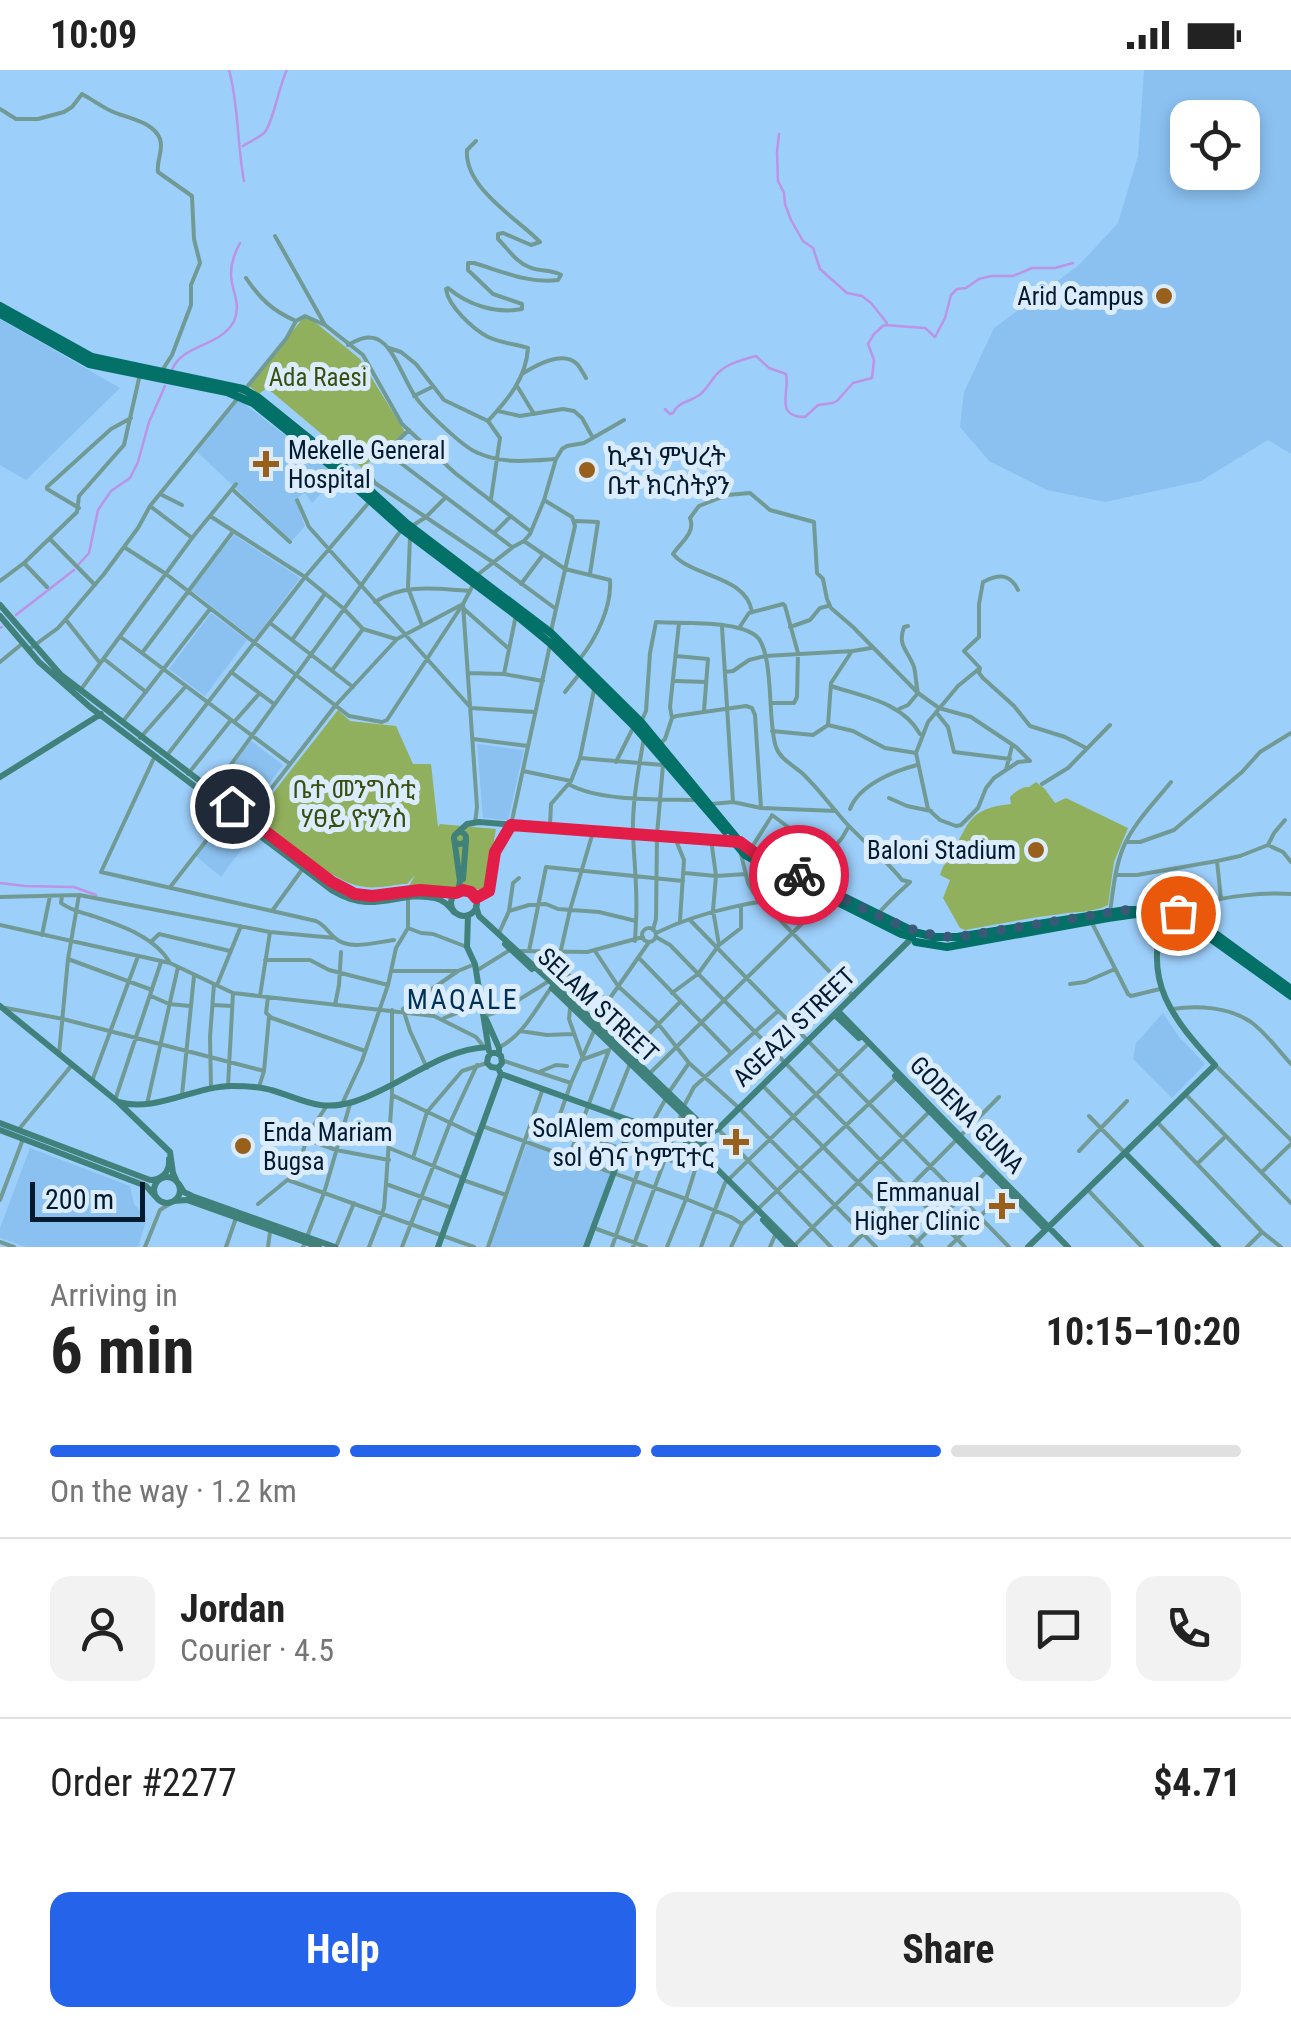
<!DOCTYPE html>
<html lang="en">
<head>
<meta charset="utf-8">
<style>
  :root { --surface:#fff; --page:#f2f2f2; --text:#222; --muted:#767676; --line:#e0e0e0; --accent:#2563eb }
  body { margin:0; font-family:"Roboto Condensed","Noto Sans Ethiopic",sans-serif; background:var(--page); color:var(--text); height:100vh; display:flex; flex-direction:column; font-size:38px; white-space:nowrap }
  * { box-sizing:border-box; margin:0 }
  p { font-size:32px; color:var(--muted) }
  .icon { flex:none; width:55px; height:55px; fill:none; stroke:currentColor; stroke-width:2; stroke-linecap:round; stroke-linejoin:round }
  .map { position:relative; height:1177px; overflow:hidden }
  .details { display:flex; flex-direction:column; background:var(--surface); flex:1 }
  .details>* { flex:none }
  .tools { position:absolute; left:1170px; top:30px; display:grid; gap:20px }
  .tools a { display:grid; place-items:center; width:90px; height:90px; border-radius:20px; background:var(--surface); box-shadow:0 5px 15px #0003; font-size:50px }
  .scale { position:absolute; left:30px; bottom:25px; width:115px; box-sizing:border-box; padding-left:10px; border:5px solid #031b2f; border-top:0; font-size:28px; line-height:35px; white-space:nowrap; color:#031b2f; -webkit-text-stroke:8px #daecfd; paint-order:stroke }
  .pin { position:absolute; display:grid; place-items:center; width:85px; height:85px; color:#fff; margin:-42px; border:5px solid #fff; border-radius:50%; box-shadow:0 2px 10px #0007 }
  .courier { position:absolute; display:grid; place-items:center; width:100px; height:100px; margin:-50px; border:8px solid #e11d48; border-radius:50%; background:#fff; color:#222; box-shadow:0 2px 12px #0007 }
  .headline em { font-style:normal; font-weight:700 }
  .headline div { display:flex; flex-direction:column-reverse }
  .headline { display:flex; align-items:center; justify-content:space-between; height:170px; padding:0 50px }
  h1 { font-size:65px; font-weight:700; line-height:75px }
  .bar { display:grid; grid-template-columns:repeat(4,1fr); gap:15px 10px; align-content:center; height:120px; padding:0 50px }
  .bar i { height:12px; border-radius:8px; background:var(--line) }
  .bar .on { background:var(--accent) }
  .bar p { grid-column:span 4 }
  .line { display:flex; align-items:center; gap:25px; padding:0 50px; border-top:2px solid var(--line) }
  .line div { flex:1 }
  .round { display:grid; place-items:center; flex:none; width:105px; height:105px; border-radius:20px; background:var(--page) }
  .primary-button { display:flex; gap:20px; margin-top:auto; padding:20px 50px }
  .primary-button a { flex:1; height:115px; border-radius:20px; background:var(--accent); color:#fff; font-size:40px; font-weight:700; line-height:115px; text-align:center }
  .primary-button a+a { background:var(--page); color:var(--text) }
  .status { display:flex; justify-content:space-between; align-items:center; height:70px; padding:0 50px; background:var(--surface); direction:ltr }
  .status svg { height:28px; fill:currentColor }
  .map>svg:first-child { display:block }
</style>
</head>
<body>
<div class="status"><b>10:09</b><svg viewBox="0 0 49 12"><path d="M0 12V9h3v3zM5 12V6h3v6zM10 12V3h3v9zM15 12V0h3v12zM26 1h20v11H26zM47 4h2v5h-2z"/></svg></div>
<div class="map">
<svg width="1291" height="1177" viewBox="0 0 1291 1177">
  <rect width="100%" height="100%" fill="#9dcffb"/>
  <!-- built -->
  <path fill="#8bc1f0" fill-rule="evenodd" d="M1144 0H1291V384L1268 370 1201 411 1105 432 1047 420 989 391 960 357 964 322 994 258 1079 195 1118 153 1138 86ZM1188 48H1242V102H1188Z
    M0 249 120 318 26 410 0 395Z
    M238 329 338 406 312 433 305 423 295 429 305 456 292 471 197 382Z
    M234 465 300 508 254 569 191 520Z
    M211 543 247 570 205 626 169 599Z
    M251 671 283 695 248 742 216 718Z
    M477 674 524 680 508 750 483 748Z
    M227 747 253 764 221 807 196 786Z
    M1163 943 1179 967 1205 994 1172 1028 1133 989 1136 973Z
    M527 1073 611 1103 585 1177H489Z
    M30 1078 130 1116 134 1134 147 1148 138 1177H26L0 1168V1158Z"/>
  <!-- green -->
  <path fill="#91b05d" d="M303 248H310L360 289 405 362 362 398 267 318 259 324 249 316Z
    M338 640 350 651 396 656 413 694H431L438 757 440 754 496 759 485 821 464 816 451 819 425 815 409 816 415 805 407 814H403C387 816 371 820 355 815 328 808 279 764 255 746Z
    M1036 712 1045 719 1055 733 1066 728 1128 758 1114 792 1108 835C1094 843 1077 841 1061 844 1029 848 997 854 965 860L960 858 943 828 950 810 940 805C943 795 946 793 951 784 970 753 968 738 1011 734L1010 727C1015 722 1022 716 1029 717Z"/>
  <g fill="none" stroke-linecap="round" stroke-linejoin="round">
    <!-- stream -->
    <path stroke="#bb94e5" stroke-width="2.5" d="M229 0C239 36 237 74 244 111
      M779 64 777 82 778 111 784 123 785 134 791 150 803 171 813 178 820 199 847 223 862 226 871 233 887 253
      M243 76C249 72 258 68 264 63 273 54 279 15 287 0
      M172 300C182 274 221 277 234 251 242 233 231 221 231 204 231 192 235 183 240 173
      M665 339 670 344 673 343C679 331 687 333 698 326 707 320 711 309 719 302 728 293 745 289 756 286L769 298 786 304C790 322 774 347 805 347L818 335 833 333 837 331 853 313 872 308 874 290 868 274 874 264 884 255 925 258 935 267 945 248 951 225 957 219 966 218 979 209 991 206H1013L1032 198H1055L1073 193
      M78 495 89 483 98 440 111 421 130 408 138 392 149 352 165 316
      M16 545 74 500
      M0 558 2 557
      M0 813 25 816 74 817 96 825"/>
    <!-- street -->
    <path stroke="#719a95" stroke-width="4" d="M0 39 16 49H38L64 42 72 37 82 24C91 29 101 36 111 41 126 48 153 51 160 69 164 80 156 91 158 102L192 126 194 169 200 193 191 215V235L172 285 163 299
      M476 71 467 80C464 118 518 149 540 172L531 175 503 163 498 164V169C508 179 516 192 529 197 540 202 552 199 561 205L558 210C529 214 501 201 474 193H468V200L493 224 522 234V239C496 244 468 235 448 218L446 219C448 236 473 259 488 267 501 273 515 274 528 278 526 309 508 329 488 351
      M275 166 325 255 363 285 402 354 455 403 530 461
      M246 208C260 229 273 241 296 251
      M348 275C357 270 366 265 377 269 394 276 404 311 415 326 424 340 464 378 478 383 503 394 528 391 555 389
      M389 278 401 282 416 294 444 330 488 351 500 368 491 429
      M522 304C536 295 563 280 577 294 579 296 585 306 586 308
      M517 316 534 344
      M414 326 432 317
      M498 341 520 346 563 339 574 341 582 348 593 368
      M409 360 386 382 512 477
      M366 415 372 408 375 413 494 493 556 539
      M232 419 290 472
      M160 424 182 435
      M297 430 309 457 471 638 534 642
      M544 430 572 447 575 456 551 561
      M150 436 192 468
      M79 438 47 419V417L111 359 131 348
      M210 446 305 507 344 539 363 559 396 569
      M576 451 598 452 590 504
      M412 456 426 447 446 427
      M494 463 511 446
      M410 467 408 518 422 555
      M50 469 95 515
      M524 471 565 499 610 510C612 537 596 569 579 590
      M124 477 166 504 349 646 382 652 387 650 463 534 473 515
      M24 493 47 517
      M476 506 513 477 524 471 530 464 544 430 556 389 562 379 567 376 584 373 624 350
      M0 511 24 493 77 442 79 426 124 375 140 304
      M521 514 542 486
      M375 532C404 513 437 519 470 521
      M464 539 508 578
      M752 542C746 505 693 508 673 484 680 473 696 463 690 448L699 436 727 425 750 423 770 440 814 452 817 503 823 509 827 529 831 538 853 557 918 623 939 638 971 647 1016 677 1030 691
      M66 550 100 593
      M270 553 353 617
      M722 557 733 732
      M790 557 810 550 820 538 828 536
      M739 558 749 543 783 534 785 536 798 583 797 627 794 633H771
      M122 568 290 694
      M292 570 324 525
      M28 580 58 558 65 550 104 504 138 458 150 436 286 269 296 251 305 246 325 255
      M142 583 232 463
      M676 586 708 589 704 641
      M104 589 146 622
      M0 592 23 573
      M980 598 964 581 979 567V534L983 512C998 504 1010 503 1018 520
      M333 599 363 559
      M231 602 274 634
      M725 602 733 601 749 590 765 586 853 581 871 578
      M468 603 504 604 543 611
      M504 604 516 545
      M676 611 706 612
      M831 616C864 627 902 632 920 664
      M82 618 192 468 236 414
      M565 622 581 602
      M899 639 908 635 918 623C916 614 916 605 914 597 908 580 897 576 904 557L908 556
      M936 642 948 657 954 682 1010 689
      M672 648 676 646 746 636 752 638 755 645 761 738
      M124 650 210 539
      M642 650 646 641 650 583 656 552C682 554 733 550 755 565 775 579 767 653 776 677 780 689 793 695 802 703 819 719 832 738 848 755 866 774 886 790 902 810L910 812
      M234 652 259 624
      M828 655 831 613 852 581
      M772 661 813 665 828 655 853 661 885 678 916 683
      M140 668 186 616
      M473 669 528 676
      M660 674 665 669 672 648 670 637 679 553
      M168 684 305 507 371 430
      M154 688 101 802 316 851C325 855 327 861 335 868 349 881 377 872 394 870
      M580 688 663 695
      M1028 691 1018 692 994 708 986 718 978 738 961 755 956 756 940 750 928 739 916 683 928 652 958 616 980 598 979 603 983 608 1014 636 1030 656 1065 667 1086 678
      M616 692 634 656
      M1006 700 1012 676
      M523 701 571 711
      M188 704 231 650
      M1042 714 1068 698 1110 655
      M570 715C603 732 660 729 698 730
      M211 722 402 459
      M889 728 907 736 931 741
      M711 734 733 732 761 738 836 741
      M850 739C859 715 894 701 917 695
      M772 745 827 786
      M250 746 335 636 397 569 463 534 477 737 475 753
      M550 755 551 734 571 711 580 688 594 620
      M593 762 570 840 558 893 564 902 608 931
      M675 768 684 790 680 851
      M1126 772H1140L1174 760 1242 702 1260 682 1291 663
      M1268 775 1274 763 1285 750
      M752 777 771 747
      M741 784 748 813 753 822 854 927
      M771 788 794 761
      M1217 791 1221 829
      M685 803 716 806 746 804
      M1116 805H1137L1217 791 1240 786 1268 775 1283 782 1291 792
      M809 807 842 768 849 756
      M171 816 227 744
      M62 826 61 833C70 840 80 842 90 845 119 855 155 866 170 893
      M0 827 79 825 270 862 335 868
      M476 828 489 821 495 780 511 755 550 575
      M1166 840 1172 837C1211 831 1251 821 1291 824
      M272 841 304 797
      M509 841 529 835 546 834 558 839 599 842 636 851 635 871
      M1110 842C1113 821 1115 798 1123 778 1133 754 1154 733 1171 712
      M690 850 1009 1177
      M874 850C878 841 902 820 910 812
      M636 851C638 822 634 793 633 763 632 732 639 698 644 667
      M1091 851 1128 924 1131 926 1160 919
      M0 855 170 893 233 923 434 946 476 967 484 977
      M408 858 421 863 433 864 467 877
      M642 865a7 7 0 1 1 14 0a7 7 0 1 1-14 0Z
      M653 860 656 849 657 765 663 695
      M499 863 509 841 513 813 519 808
      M656 863C707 838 763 830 819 824
      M42 865 50 826
      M656 867 670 875 965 1177
      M151 872 159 864 230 881
      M719 875 741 858V836
      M519 881 587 882 643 867
      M529 881 546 797 683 811
      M595 881 618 916 656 951 689 993 739 1038 876 1177
      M639 888 731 983
      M68 889 152 920
      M265 890H310L329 900 388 915
      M393 901H458
      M476 901 510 880
      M1070 914 1085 912 1115 899
      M217 915 241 856
      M672 923 698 904 719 875 713 840 716 806 711 769
      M151 926 169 934 190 936
      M260 926 270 862
      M268 927 266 943 272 948 365 981
      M213 935 232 936
      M335 935 339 915 341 882
      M6 938 63 949 264 1001
      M403 939 458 901 475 894
      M570 939 569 949 582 986
      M1172 939C1197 935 1229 937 1251 952 1266 963 1279 981 1291 994
      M404 942 410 961 427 998
      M485 946 504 939 549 911
      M444 948 465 940 483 937
      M598 952 608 931 649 872
      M520 961 547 965 573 964
      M617 975 646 966
      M500 977C530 961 541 925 564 902
      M59 984 68 889 79 825
      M581 990 609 980
      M504 991 571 1013
      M1215 995 1291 1070
      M539 1002 556 995 567 996
      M649 1004 828 828
      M92 1011 137 889
      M228 1016 233 923
      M259 1017 264 1001 269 947
      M764 1017 922 1177
      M211 1018 210 967 214 914
      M669 1022 689 993
      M1185 1024 1291 1133
      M182 1025 194 906
      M392 1025 478 1066
      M115 1030 161 892
      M147 1034 178 897
      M342 1034 362 991 388 915 396 878 408 858V827
      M684 1036 694 1017 778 941
      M611 1042 637 976 680 932
      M1089 1046 1125 1083
      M535 1049 662 1093
      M1158 1053 1262 1162 1281 1177
      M345 1055 390 1060
      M482 1056 686 1129 731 1147 742 1154
      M556 1056 571 1013 594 961
      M650 1057 665 1030
      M19 1059 72 995
      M718 1059 831 1177
      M306 1069 336 1080 389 1090
      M389 1078 463 1108
      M1079 1081 1127 1031
      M569 1087 609 980
      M413 1088 427 1042 462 1001 487 993
      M664 1088 695 1100
      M1197 1094 1225 1067
      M1262 1102 1291 1074
      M288 1110 474 1177
      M463 1110 506 1125
      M386 1114 452 1138
      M1087 1119 1142 1177
      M0 1130 23 1069
      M258 1134 297 1102 308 1064 326 1037
      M594 1158 646 1177
      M0 1172 14 1177
      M794 1176 929 1042
      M145 1177 160 1140 171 1133
      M226 1177 236 1148
      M268 1177 270 1162
      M303 1177 324 1123 350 1034
      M336 1177 354 1133
      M369 1177 384 1138 386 1114 392 1025V940
      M402 1177 450 1053 477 995
      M488 1177 542 1021
      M612 1177 643 1087
      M633 1177 681 1045
      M667 1177 686 1129 699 1087
      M701 1177 725 1113 869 973
      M731 1177 742 1154 896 1008
      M770 1177 776 1163
      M850 1177 999 1027
      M912 1177 986 1102
      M949 1177 1006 1121
      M1247 1177 1262 1162"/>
    <!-- secondary -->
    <path stroke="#40827b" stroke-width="6" d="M0 535 61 605 335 814C364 831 383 823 415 821 428 820 442 821 456 823
      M0 546 39 592 90 637 333 821C375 846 397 820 435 828 444 830 449 836 454 842
      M0 707 101 644
      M454 768a6 6 0 1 1 12 0a6 6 0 1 1-12 0Z
      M455 765 467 754 479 752 738 772
      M454 768 460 811 458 821
      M463 809 466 770
      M451 833a13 13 0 1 1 26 0a13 13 0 1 1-26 0Z
      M476 836 479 846 597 954 700 1053C706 1065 701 1078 707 1089L795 1177
      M468 845 467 877 475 894 489 981
      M505 874 532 899
      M552 918 694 1055 698 1061 699 1086
      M0 936 118 1032 170 1082 173 1103 177 1112
      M839 942 1068 1177
      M835 945 859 968
      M486 949 499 978V984
      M501 1004 679 1068 699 1070 718 1059 912 868
      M895 1006 1044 1158
      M118 1032C155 1043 195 1016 232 1016 245 1016 258 1016 271 1020 303 1029 318 1042 353 1032 399 1018 439 979 488 977
      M0 1053 150 1110C162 1110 170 1102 169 1089
      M0 1060 146 1116 155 1126
      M686 1072 711 1099
      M1125 1083 1218 1177
      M154 1120a13 13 0 1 1 26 0a13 13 0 1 1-26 0Z
      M179 1114 184 1122 192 1126 335 1177
      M174 1131 187 1130 319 1177
      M763 1150 789 1177
      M438 1177 501 1004 498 998 491 997 487 993 488 987 491 983H497L501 986 502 993 498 998
      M586 1177 633 1051
      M1028 1177 1215 995C1173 949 1142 912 1164 846"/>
    <!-- primary -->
    <path stroke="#047169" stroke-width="8" d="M0 236 92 287 243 319 259 328 341 394 406 453 551 563 641 652 740 772 769 790 917 863
      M0 244 89 294 227 322 253 333 336 400 402 459 516 545 550 573 634 656 725 761
      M734 772 745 785 754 790 901 864 912 867
      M918 863 935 867H957L1126 840H1166L1184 846 1206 857 1291 919
      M916 872 947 877 1108 848 1136 844 1157 845 1175 849 1199 860 1291 926"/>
  </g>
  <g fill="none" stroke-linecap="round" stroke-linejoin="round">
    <!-- done -->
    <path stroke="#395a76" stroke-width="10" stroke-dasharray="0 18" d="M799 805C843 827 909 869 958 867L1133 839H1160L1178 843"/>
    <!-- route -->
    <path stroke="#e11d48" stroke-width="12" d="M232 736 332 812 355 824 372 826 420 820 456 823 463 820 471 822 476 828 489 821 495 782 511 755 740 772 756 784 799 805"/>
  </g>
  <!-- markers -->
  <g fill="#99601c" stroke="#daecfd" stroke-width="4">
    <circle cx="1164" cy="226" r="10"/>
    <path d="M261 379h10v10h10v10h-10v10h-10v-10h-10v-10h10z"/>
    <circle cx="587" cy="400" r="10"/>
    <circle cx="1036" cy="780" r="10"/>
    <path d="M731 1057h10v10h10v10h-10v10h-10v-10h-10v-10h10z"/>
    <circle cx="243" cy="1076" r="10"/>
    <path d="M997 1121h10v10h10v10h-10v10h-10v-10h-10v-10h10z"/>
  </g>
  <g text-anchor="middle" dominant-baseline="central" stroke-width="10" stroke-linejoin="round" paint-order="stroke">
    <!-- poi labels -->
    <g font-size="25" fill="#031b2f" stroke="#daecfd" text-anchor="end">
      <text x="1144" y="226">Arid Campus</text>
      <text x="288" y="380" text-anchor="start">Mekelle General<tspan x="288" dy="29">Hospital</tspan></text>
      <text x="607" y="386" text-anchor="start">ኪዳነ ምህረት<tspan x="607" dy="29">ቤተ ክርስትያን</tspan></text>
      <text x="1016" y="780">Baloni Stadium</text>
      <text x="714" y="1058">SolAlem computer<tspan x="714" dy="29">sol ፅገና ኮምፒተር</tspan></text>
      <text x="263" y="1062" text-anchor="start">Enda Mariam<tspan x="263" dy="29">Bugsa</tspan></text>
      <text x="980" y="1122">Emmanual<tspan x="980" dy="29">Higher Clinic</tspan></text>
    </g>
    <!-- park labels -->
    <g font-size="25" fill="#3a4e0d" stroke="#daecfd">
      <text x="318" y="307">Ada Raesi</text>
      <text x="354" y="719">ቤተ መንግስቲ<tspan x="354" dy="29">ሃፀይ ዮሃንስ</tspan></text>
    </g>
    <!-- street labels -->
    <g font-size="25" fill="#031b2f" stroke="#daecfd">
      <text transform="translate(598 935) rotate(43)">SELAM STREET</text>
      <text transform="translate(794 957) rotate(-44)">AGEAZI STREET</text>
      <text transform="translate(967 1045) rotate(46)">GODENA GUNA</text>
    </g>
    <!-- neighbourhood labels -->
    <g font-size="28" letter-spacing="2.5" fill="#003255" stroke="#daecfd">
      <text x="463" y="929">MAQALE</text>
    </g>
  </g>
</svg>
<div class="tools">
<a><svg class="icon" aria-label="locate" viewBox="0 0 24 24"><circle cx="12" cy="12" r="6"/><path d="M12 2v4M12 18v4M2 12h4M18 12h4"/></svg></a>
</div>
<div class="scale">200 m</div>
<div class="pin" style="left:1178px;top:843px;background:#ea580c"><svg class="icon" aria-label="bag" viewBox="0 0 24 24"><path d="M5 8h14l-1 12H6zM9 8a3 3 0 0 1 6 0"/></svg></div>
<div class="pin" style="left:232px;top:736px;background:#1f2937"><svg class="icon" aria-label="home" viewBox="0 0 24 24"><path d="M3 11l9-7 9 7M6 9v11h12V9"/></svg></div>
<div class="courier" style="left:799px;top:805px"><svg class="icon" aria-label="bike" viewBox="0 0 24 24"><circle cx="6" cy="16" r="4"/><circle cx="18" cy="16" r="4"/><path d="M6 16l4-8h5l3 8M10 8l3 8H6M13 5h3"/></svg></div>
</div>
<section class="details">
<div class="headline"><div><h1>6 min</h1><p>Arriving in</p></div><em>10:15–10:20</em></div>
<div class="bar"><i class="on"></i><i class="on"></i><i class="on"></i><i></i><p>On the way · 1.2 km</p></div>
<div class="line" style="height:180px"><a class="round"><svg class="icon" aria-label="person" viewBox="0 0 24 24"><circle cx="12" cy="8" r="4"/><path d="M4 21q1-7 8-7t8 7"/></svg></a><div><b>Jordan</b><p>Courier · 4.5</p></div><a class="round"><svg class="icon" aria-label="chat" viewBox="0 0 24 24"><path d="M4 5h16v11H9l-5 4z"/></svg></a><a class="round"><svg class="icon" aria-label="phone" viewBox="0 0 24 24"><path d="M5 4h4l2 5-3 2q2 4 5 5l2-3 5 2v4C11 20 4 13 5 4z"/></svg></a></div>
<div class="line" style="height:130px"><div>Order #2277</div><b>$4.71</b></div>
<div class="primary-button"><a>Help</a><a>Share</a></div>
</section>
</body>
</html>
